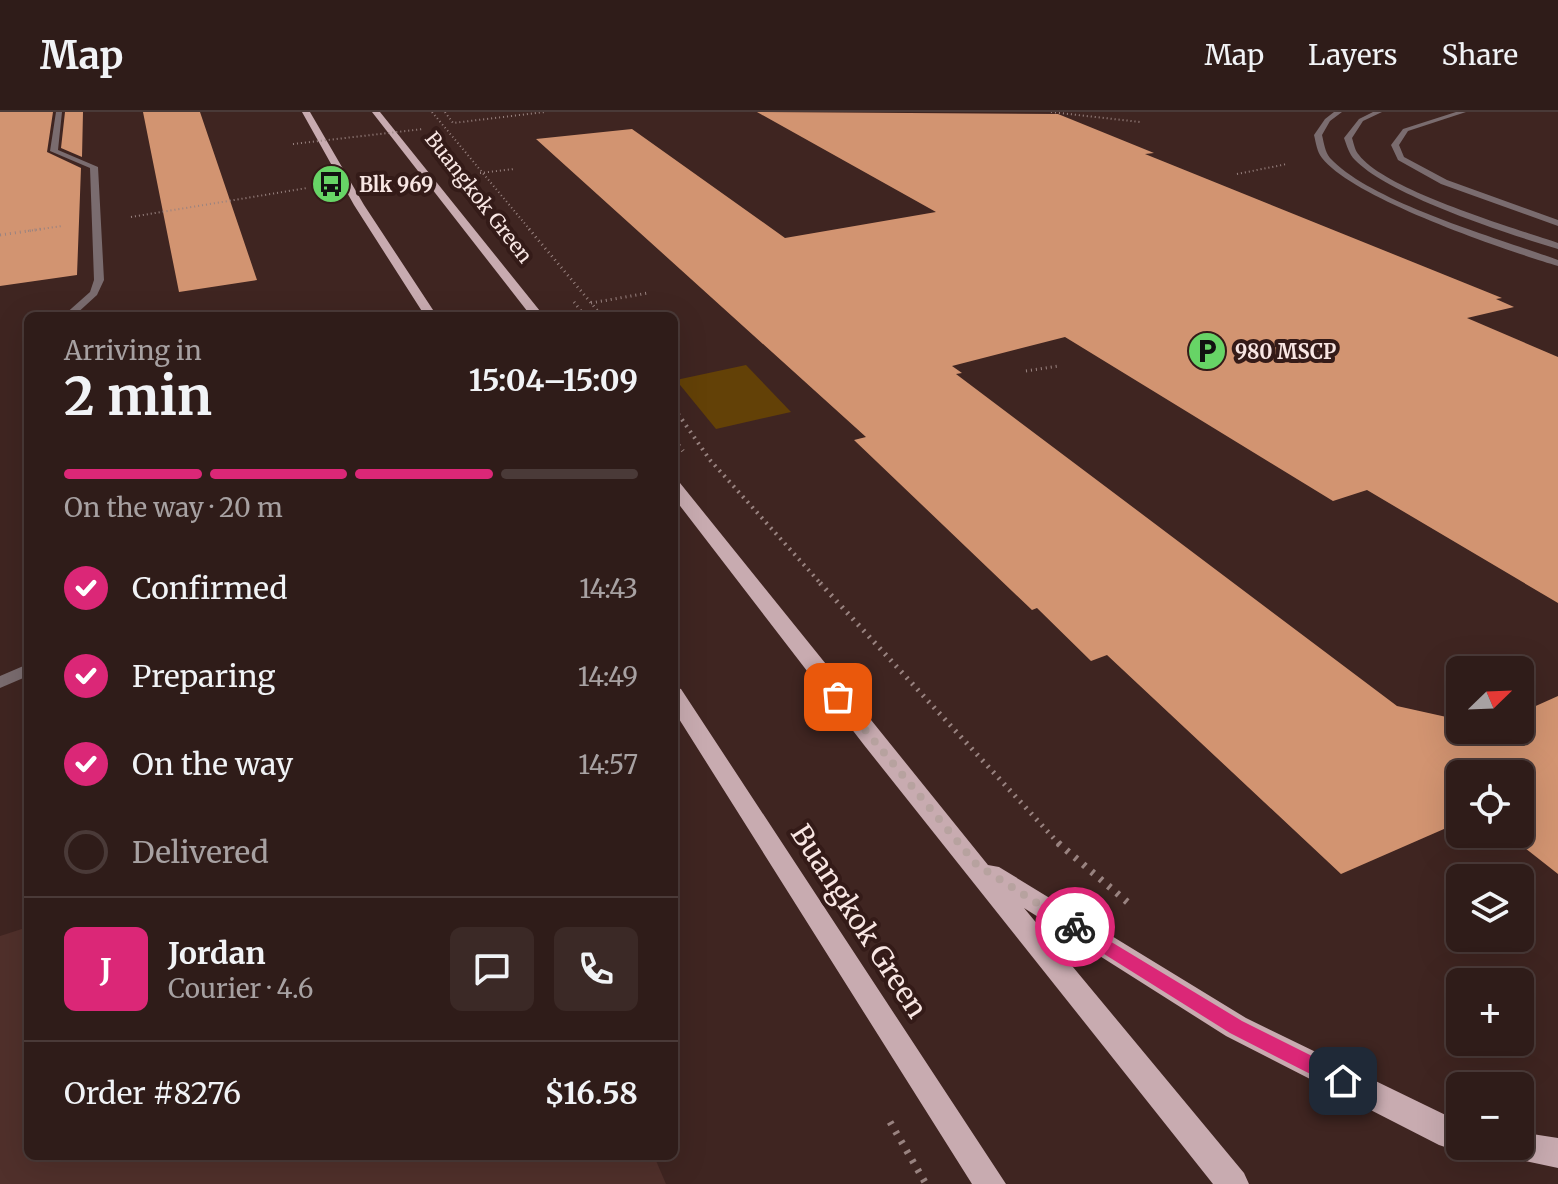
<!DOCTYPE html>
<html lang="en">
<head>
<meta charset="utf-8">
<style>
  :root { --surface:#2f1c19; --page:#3b2926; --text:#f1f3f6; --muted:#a7a1a2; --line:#4a3a38; --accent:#db2777 }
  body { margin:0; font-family:Merriweather,serif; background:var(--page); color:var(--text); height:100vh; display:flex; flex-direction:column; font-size:30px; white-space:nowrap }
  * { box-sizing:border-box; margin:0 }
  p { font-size:26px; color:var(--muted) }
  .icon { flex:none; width:44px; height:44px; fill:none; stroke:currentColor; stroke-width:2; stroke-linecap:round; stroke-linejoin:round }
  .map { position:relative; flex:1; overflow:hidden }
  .sheet { position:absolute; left:24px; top:200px; width:654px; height:848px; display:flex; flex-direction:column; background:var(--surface); border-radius:12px; box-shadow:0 8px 32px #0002,0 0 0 2px var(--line) }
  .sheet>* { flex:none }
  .needle { width:52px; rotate:67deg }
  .buttons { position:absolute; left:1446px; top:544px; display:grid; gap:16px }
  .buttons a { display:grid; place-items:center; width:88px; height:88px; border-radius:12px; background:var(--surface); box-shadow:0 8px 32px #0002,0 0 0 2px var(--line); font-size:40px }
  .pin { position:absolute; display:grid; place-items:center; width:68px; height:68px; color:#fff; margin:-34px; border-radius:16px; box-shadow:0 4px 12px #0006 }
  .courier { position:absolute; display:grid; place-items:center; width:80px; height:80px; margin:-40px; border:6px solid #db2777; border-radius:50%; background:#fff; color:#222; box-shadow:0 2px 10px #0007 }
  .summary em { font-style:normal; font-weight:700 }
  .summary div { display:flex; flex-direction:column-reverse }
  .summary { display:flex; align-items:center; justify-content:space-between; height:136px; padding:0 40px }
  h1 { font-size:52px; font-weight:700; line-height:60px }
  .bar { display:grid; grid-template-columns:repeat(4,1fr); gap:12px 8px; align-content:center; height:96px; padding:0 40px }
  .bar i { height:10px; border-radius:6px; background:var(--line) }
  .bar .current { background:var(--accent) }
  .bar p { grid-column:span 4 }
  .line { display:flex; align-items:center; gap:20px; padding:0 40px; border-top:2px solid var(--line) }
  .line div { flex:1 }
  .round { display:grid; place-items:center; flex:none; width:84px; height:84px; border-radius:12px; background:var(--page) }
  ol { padding:0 40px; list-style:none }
  li { display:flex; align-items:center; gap:24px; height:88px }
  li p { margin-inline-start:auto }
  li .icon { padding:8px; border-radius:50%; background:var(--accent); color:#fff; stroke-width:4 }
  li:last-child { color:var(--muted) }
  li i { width:44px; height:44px; border:4px solid var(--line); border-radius:50% }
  header { display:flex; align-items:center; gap:48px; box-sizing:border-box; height:112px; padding:0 40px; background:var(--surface); border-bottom:2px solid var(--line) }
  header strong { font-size:38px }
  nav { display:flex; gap:44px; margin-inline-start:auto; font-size:28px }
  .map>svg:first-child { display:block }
</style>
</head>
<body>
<header>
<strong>Map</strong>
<nav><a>Map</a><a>Layers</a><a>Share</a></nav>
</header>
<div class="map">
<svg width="1558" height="1072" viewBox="0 0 1558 1072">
  <rect width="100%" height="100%" fill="#3f2521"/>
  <!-- built -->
  <path fill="#50302b" d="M28 815V1044H654L666 1072H0V824Z"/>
  <!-- green -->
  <path fill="#634107" d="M746 253 791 300 716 317 676 268Z"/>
  <!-- building -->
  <path fill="#d29471" d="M0 0H53L47 40 81 56 77 163 0 174Z
    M65 0H83L82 45 61 36Z
    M143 0H200L257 168 179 180Z
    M757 0 1058 2 1154 41 1145 42 1502 186 1496 187 1514 195 1467 206 1558 245V491L1367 378 1333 389 1065 225 952 254 962 261 956 262 1397 594 1460 608V618H1520V601L1558 584V762L1507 722H1520V662H1460V710L1341 762 1107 543 1091 549 1037 496 1032 498 854 328 866 325 536 27 632 17 785 126 936 100Z"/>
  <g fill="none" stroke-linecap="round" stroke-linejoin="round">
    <!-- path-far4 -->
    <path stroke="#998380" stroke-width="2" stroke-dasharray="1 3" stroke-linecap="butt" d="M432 0 531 119
      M445 0 453 11 545 0
      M1051 0 1140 10
      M480 61 514 57
      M1237 62 1287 52
      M131 105 307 76
      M28 119 62 114"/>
    <!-- path-far3 -->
    <path stroke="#998380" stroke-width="3" stroke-dasharray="1 4" stroke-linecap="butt" d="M529 117 602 204
      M0 123 42 117
      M574 190 585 204
      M591 191 648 181
      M1026 259 1059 254"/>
    <!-- path-far2 -->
    <path stroke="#998380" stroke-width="4" stroke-dasharray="2 5" stroke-linecap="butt" d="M674 296 710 348 822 473
      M674 327 683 339"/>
    <!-- path-far1 -->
    <path stroke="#998380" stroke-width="5" stroke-dasharray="2 6" stroke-linecap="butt" d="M820 471 1060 733"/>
    <!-- path -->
    <path stroke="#998380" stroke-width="7" stroke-dasharray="3 8" stroke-linecap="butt" d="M1058 731 1132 794
      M890 1010 926 1072"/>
    <!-- service -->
    <path fill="#7a6c6f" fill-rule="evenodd" d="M56 0H62L58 38 98 55 104 168 97 183 74 204H63L90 180 94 168 90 56 50 39Z
      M1456 0H1466L1408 19 1399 33 1404 45 1447 68 1558 108V114L1441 72 1398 48 1391 33 1403 17Z
      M28 552V564L0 576V564Z"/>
    <!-- minor -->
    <path fill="#7a6c6f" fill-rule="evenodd" d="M1334 0H1342L1330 9 1322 23C1324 31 1325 40 1330 46 1372 91 1498 126 1558 148V154C1505 138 1354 87 1322 46 1317 40 1316 31 1314 23L1325 7Z
      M1373 0H1382L1363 9 1352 26C1354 32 1355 39 1359 43 1385 78 1514 116 1558 131V137C1508 122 1390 84 1355 48 1349 42 1347 34 1344 26L1359 7Z"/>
    <!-- primary -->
    <path fill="#c8abb0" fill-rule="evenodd" d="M302 0H310L364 93 437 204H425L354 93Z
      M372 0H380L544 204H531Z
      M674 370 680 371 988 753 999 755 1246 906 1460 1010V1034L1471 1035 1460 1040 1439 1033 1226 924 1024 796 1244 1061 1249 1072H1213L864 633 674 386Z
      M674 575 681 577 1006 1072H972L674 599Z
      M1520 1020 1558 1026V1056L1506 1045 1502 1034H1520Z"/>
    <!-- path-bridge -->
    <path stroke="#998380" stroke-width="2" stroke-dasharray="1 3" stroke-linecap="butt" d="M293 32 423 17"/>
  </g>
  <!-- route -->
  <path fill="#db2777" d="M1075 808 1242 909 1350 963 1353 969 1350 975 1343 978 1336 975 1230 921 1069 820 1067 815 1069 810Z"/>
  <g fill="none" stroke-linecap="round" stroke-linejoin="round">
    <!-- done -->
    <path stroke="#b7a29f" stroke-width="8" stroke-dasharray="0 14.4" d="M838 585 977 753 1075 815"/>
  </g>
  <!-- icons -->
  <defs>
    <g id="bus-disc" transform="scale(2)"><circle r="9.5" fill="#67d466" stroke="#341b18"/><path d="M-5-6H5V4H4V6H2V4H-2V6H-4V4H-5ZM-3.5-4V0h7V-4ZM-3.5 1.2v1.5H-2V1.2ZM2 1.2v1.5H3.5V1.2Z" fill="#111"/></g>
    <g id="parking-disc" transform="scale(2)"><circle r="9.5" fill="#67d466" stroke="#341b18"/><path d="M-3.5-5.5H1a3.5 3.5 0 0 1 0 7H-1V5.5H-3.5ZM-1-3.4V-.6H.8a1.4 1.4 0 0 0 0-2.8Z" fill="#111"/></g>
  </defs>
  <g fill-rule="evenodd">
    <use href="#bus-disc" x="331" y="72"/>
    <use href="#parking-disc" x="1207" y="239"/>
  </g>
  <g text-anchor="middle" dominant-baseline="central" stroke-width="8" stroke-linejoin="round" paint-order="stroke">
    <!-- far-poi labels -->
    <g font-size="20" font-weight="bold" fill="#f8e6e3" stroke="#341b18" text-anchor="start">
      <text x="359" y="72">Blk 969</text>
      <text x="1235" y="239">980 MSCP</text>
    </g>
    <!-- far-street labels -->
    <g font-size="20" fill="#f8e6e3" stroke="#341b18">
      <text transform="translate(479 85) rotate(52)">Buangkok Green</text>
    </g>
    <!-- near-street labels -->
    <g font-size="28" fill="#f8e6e3" stroke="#341b18">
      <text transform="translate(859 809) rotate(57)">Buangkok Green</text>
    </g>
  </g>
</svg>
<div class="buttons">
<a><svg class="needle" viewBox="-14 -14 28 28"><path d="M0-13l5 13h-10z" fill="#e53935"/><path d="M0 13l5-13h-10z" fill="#a7a1a2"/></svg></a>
<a><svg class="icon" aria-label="locate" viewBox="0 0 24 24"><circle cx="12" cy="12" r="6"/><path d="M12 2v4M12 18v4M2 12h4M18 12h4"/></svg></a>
<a><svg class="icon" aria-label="layers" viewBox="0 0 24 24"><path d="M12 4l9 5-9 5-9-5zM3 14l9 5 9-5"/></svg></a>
<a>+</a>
<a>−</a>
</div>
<div class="pin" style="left:838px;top:585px;background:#ea580c"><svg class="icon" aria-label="bag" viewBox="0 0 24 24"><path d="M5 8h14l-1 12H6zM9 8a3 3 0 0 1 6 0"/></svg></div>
<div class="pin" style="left:1343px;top:969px;background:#1f2937"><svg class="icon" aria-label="home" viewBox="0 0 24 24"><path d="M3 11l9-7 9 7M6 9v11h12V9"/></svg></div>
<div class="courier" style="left:1075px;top:815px"><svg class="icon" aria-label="bike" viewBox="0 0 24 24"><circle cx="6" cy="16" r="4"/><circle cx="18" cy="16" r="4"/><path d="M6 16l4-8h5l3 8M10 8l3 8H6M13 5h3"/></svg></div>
<section class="sheet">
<div class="summary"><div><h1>2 min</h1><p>Arriving in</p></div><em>15:04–15:09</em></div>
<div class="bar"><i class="current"></i><i class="current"></i><i class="current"></i><i></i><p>On the way · 20 m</p></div>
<ol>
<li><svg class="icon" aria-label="check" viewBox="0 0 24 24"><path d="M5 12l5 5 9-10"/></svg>Confirmed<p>14:43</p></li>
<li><svg class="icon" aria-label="check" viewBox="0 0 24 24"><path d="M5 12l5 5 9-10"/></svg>Preparing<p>14:49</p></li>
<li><svg class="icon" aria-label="check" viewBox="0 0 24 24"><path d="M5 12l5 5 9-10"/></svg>On the way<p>14:57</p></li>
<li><i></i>Delivered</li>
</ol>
<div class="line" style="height:144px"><b class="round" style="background:var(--accent);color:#fff">J</b><div><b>Jordan</b><p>Courier · 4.6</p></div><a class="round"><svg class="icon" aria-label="chat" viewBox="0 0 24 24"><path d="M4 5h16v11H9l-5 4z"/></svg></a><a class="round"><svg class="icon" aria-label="phone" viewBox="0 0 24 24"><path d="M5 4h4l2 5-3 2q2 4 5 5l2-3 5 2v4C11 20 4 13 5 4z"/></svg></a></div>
<div class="line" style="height:104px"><div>Order #8276</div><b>$16.58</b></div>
</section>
</div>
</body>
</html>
